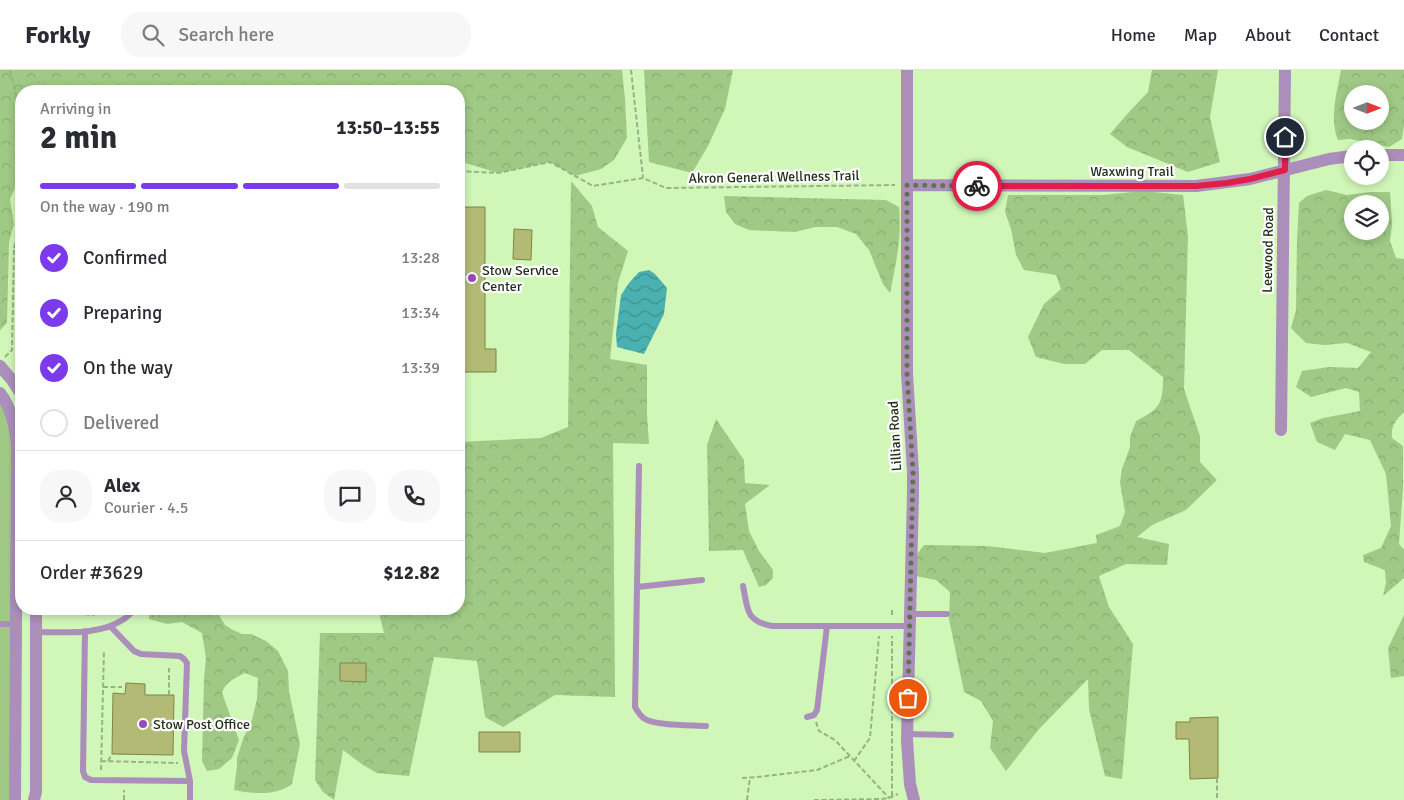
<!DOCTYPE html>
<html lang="en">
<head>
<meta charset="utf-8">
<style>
  :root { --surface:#fff; --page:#f7f7f7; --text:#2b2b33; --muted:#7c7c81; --line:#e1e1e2; --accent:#7c3aed }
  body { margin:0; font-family:Signika,sans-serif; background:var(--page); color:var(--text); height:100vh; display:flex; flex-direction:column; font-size:19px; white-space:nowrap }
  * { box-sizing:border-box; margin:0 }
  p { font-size:16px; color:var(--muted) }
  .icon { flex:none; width:28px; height:28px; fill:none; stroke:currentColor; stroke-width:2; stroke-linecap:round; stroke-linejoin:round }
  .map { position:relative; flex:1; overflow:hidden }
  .drawer { position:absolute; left:15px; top:15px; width:450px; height:530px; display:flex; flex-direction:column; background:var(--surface); border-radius:20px; box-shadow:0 2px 8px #0003 }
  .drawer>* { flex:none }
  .needle { width:32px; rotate:90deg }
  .tools { position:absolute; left:1344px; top:15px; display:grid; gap:10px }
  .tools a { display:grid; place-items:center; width:45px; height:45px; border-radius:50%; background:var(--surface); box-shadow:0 2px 8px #0003; font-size:25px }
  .pin { position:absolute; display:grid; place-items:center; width:42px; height:42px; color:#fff; margin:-21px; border:2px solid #fff; border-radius:50%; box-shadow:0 1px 5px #0007 }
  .courier { position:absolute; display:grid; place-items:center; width:50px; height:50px; margin:-25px; border:4px solid #e11d48; border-radius:50%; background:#fff; color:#222; box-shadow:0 1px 6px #0007 }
  .head em { font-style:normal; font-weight:800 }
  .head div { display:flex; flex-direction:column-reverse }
  .head { display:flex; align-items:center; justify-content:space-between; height:85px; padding:0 25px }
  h1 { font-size:32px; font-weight:800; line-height:38px }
  .bar { display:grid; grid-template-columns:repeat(4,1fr); gap:8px 5px; align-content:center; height:60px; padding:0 25px }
  .bar i { height:6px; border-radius:4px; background:var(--line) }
  .bar .on { background:var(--accent) }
  .bar p { grid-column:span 4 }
  .line { display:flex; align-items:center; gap:12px; padding:0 25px; border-top:1px solid var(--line) }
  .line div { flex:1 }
  .round { display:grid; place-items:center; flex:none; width:52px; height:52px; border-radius:20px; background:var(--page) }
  ol { padding:0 25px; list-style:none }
  li { display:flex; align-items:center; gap:15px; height:55px }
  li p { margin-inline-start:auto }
  li .icon { padding:5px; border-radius:50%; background:var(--accent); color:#fff; stroke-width:4 }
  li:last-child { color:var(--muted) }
  li i { width:28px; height:28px; border:2px solid var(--line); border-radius:50% }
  header { display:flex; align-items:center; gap:30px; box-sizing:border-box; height:70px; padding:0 25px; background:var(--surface); border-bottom:1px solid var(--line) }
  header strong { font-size:24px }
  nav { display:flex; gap:28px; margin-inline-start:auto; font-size:18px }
  .search { width:350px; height:45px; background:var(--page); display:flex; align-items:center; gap:12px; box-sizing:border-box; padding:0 18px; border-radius:20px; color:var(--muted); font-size:19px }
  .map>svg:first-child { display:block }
</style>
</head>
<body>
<header>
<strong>Forkly</strong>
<div class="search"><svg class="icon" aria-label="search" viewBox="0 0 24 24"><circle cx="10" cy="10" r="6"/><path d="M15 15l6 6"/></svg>Search here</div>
<nav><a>Home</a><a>Map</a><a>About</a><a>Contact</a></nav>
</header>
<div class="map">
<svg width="1404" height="730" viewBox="0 0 1404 730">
  <defs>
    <pattern id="forest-crowns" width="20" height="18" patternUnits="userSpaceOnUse" patternTransform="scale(1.25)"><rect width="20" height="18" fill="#9fc985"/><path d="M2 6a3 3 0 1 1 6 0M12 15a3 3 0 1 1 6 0" fill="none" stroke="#88ad72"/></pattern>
    <pattern id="water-waves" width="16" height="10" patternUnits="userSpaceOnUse" patternTransform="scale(1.25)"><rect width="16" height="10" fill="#4ab1b0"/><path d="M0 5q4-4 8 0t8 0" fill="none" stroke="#3d908e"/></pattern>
  </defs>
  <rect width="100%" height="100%" fill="#d0f6b8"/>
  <!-- forest -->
  <path fill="url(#forest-crowns)" fill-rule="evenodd" d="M0 0H622L625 29 627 68 614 90 601 99 575 106 550 92 498 103 459 91V21H21V105L10 129 14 154 9 172 7 253 0 260Z
    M644 0H733L725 39 708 76 692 103 649 92Z
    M1152 0H1218L1210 47 1220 92 1188 102 1127 77 1110 64 1129 42 1148 22Z
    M1341 0H1404V55L1402 69 1389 77 1350 69 1338 70C1329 49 1337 22 1341 0ZM1352 24H1380V51H1352Z
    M571 111 592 136 598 157 628 181 618 213 610 289 647 295V344L649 374 613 373 615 627 555 625 503 657 485 647 477 591 434 587 409 706 377 703 363 695 343 680 334 730 323 722 315 710 320 563H384L378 539H459V372L541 368 568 357Z
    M1326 120 1347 125 1369 122H1390L1392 155 1390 171 1396 188 1404 189V342C1395 351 1391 356 1392 368L1403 376V418L1399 474 1404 480V508L1383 526 1386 513 1385 500 1364 492 1363 485 1381 478 1391 456 1386 404 1370 370 1345 364 1335 380 1317 372 1310 353 1323 348 1360 341 1359 322 1346 318 1311 327 1296 317 1302 301 1329 297 1358 298 1371 282 1347 273 1324 275 1306 273 1291 258 1296 240 1297 170 1299 133 1307 126ZM1352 134H1380V161H1352Z
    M1143 121 1183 125 1188 166 1184 319 1200 366V392L1217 410 1186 440 1152 455 1137 467 1169 474 1167 495 1126 494 1099 506 1109 537 1133 574 1122 709 1105 706 1089 639 1088 609 1039 659 1006 701 990 678 993 651 981 631 964 622 949 549 950 522 936 510 916 506 915 487 924 475 987 476 1045 483 1097 473 1096 465 1120 456 1125 442 1120 412 1122 399 1130 377V367L1136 351C1160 339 1163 334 1163 307L1129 280H1102L1085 294H1064L1036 287 1028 267 1044 234 1061 219 1056 205 1024 200 1016 185 1011 159 1005 142 1008 125H1103Z
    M724 126 886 130 899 137C902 167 896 193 890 223L883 214 869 180 856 164 837 157H815L795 162 749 160 735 154 726 142Z
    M716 349 744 390 745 413 770 415 745 434 749 461 759 481 773 500V508L766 515 759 517 743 480 709 481 707 375Z
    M149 539H218L220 547 225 555 233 560 242 564H251L266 571 278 581 288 601 289 621 300 674 292 714C277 726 252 724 234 720L237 696V688L243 669 252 650 257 629 258 608 245 603C235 608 225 612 222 623L239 670 232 688 219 699 207 701 202 691 204 609 206 588 202 563 182 552 167 554 149 549Z
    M1404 545V606L1391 608 1388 578Z"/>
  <!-- park -->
  <path fill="#9fc985" d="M0 323 14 350 15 730H0Z"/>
  <!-- water -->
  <path fill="url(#water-waves)" d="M649 200 655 204 667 218 664 244 644 284 617 277 616 264 621 225 629 213 639 202Z"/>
  <!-- building -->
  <path fill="#b2ba76" stroke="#7f8542" d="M459 137H485V279H496V302H459Z
    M514 159 532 160 531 190 513 189Z
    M340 593H366V612L340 611Z
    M126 613 145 614V625H174L173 685 112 684 113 623 125 624Z
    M1218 647V708L1190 709 1189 669H1176V652H1190V648Z
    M479 662H520V682H479Z"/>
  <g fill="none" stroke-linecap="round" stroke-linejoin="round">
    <!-- path -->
    <path stroke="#96b483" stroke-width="2" stroke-dasharray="5 2.5" stroke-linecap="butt" d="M10 0 21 46
      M631 0 643 107
      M459 101 498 103 550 92 593 116 643 108 666 118 895 115
      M14 178 21 152
      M5 287 12 280 14 179H21
      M892 540V546
      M48 543 62 542 93 545 108 539
      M103 617H122
      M169 625V598
      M816 652 819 661 835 670 889 728
      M101 691 178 693
      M108 691 112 684
      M854 691 870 668 879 566
      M101 700 104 580
      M742 708 757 707 817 700 850 686
      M1217 708V730
      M892 726V566
      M124 730V720
      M747 730 750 707
      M814 730 882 729 889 728 898 724"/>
    <!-- lane -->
    <path stroke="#ab8eba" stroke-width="6" d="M639 396 637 517 702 510
      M743 516C748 539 745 551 772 556H910
      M637 517 635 637C638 642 640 646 645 649 656 656 692 655 706 656
      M911 544H947
      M0 554H16
      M110 556 134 581 141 584 180 586 184 589 187 593 184 681 190 711
      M85 561 83 701 85 707 91 710 190 711V730
      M36 562C64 562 99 566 124 549 128 546 132 542 136 539
      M807 647 814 645 817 640 827 556
      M907 664 951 665"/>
    <!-- street -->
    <path stroke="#ab8eba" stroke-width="12" d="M907 0V304L913 402V424L907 670 910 714 914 730
      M1380 85H1404
      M907 115 1196 116 1250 109 1329 89 1352 86
      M0 296 12 310 21 324
      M0 323C12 338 15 358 17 376L15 730
      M1281 360 1285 0
      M34 730 36 722V539"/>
  </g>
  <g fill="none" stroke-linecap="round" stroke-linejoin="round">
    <!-- done -->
    <path stroke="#5d744f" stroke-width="5" stroke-dasharray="0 9" d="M908 628 913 402 907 304V115L977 116"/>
    <!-- route -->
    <path stroke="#e11d48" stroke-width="6" d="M977 116H1196L1227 113 1250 109 1285 100V67"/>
  </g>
  <!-- markers -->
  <g fill="#984abb" stroke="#fff" stroke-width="2">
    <circle cx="472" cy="208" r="5"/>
    <circle cx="143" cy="654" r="5"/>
  </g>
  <g text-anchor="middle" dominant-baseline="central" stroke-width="4.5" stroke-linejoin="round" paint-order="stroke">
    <!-- street labels -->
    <g font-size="14" fill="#1f2e16" stroke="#fff">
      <text x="1132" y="101">Waxwing Trail</text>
      <text transform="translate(774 107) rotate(-1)">Akron General Wellness Trail</text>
      <text transform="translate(1268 180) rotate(-89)">Leewood Road</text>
      <text transform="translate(895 366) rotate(-93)">Lillian Road</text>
    </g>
    <!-- poi labels -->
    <g font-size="14" fill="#1f2e16" stroke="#fff" text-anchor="start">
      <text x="482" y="200">Stow Service<tspan x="482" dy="16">Center</tspan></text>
      <text x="153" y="654">Stow Post Office</text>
    </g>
  </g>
</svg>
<div class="tools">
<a><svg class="needle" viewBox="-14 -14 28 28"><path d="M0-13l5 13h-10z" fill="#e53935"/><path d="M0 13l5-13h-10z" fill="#7c7c81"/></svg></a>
<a><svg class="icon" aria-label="locate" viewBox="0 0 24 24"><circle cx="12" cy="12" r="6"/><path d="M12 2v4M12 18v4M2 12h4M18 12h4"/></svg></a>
<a><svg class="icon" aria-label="layers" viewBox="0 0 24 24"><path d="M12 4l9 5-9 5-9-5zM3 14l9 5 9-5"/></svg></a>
</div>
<div class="pin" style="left:908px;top:628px;background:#ea580c"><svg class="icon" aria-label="bag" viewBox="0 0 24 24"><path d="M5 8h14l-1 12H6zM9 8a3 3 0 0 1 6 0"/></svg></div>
<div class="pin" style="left:1285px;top:67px;background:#1f2937"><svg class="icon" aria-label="home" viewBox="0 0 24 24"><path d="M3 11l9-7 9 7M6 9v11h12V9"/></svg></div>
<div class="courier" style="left:977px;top:116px"><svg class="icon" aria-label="bike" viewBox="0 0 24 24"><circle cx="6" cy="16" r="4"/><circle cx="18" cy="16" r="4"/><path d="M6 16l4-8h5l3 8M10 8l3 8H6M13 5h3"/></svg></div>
<section class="drawer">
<div class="head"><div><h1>2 min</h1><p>Arriving in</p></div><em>13:50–13:55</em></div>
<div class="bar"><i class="on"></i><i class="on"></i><i class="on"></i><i></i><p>On the way · 190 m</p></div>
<ol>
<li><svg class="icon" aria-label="check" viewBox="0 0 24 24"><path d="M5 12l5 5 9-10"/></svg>Confirmed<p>13:28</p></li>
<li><svg class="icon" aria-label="check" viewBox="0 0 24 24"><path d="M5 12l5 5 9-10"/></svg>Preparing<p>13:34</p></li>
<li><svg class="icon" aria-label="check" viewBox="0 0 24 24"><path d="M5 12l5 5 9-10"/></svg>On the way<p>13:39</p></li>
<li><i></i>Delivered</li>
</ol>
<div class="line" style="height:90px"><a class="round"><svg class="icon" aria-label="person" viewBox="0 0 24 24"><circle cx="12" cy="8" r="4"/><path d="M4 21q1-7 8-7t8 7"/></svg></a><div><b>Alex</b><p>Courier · 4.5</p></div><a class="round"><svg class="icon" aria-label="chat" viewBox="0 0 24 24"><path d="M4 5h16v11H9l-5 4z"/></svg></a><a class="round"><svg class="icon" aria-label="phone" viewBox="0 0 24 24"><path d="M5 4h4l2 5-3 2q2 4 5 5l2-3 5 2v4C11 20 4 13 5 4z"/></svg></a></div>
<div class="line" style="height:65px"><div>Order #3629</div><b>$12.82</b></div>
</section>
</div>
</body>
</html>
